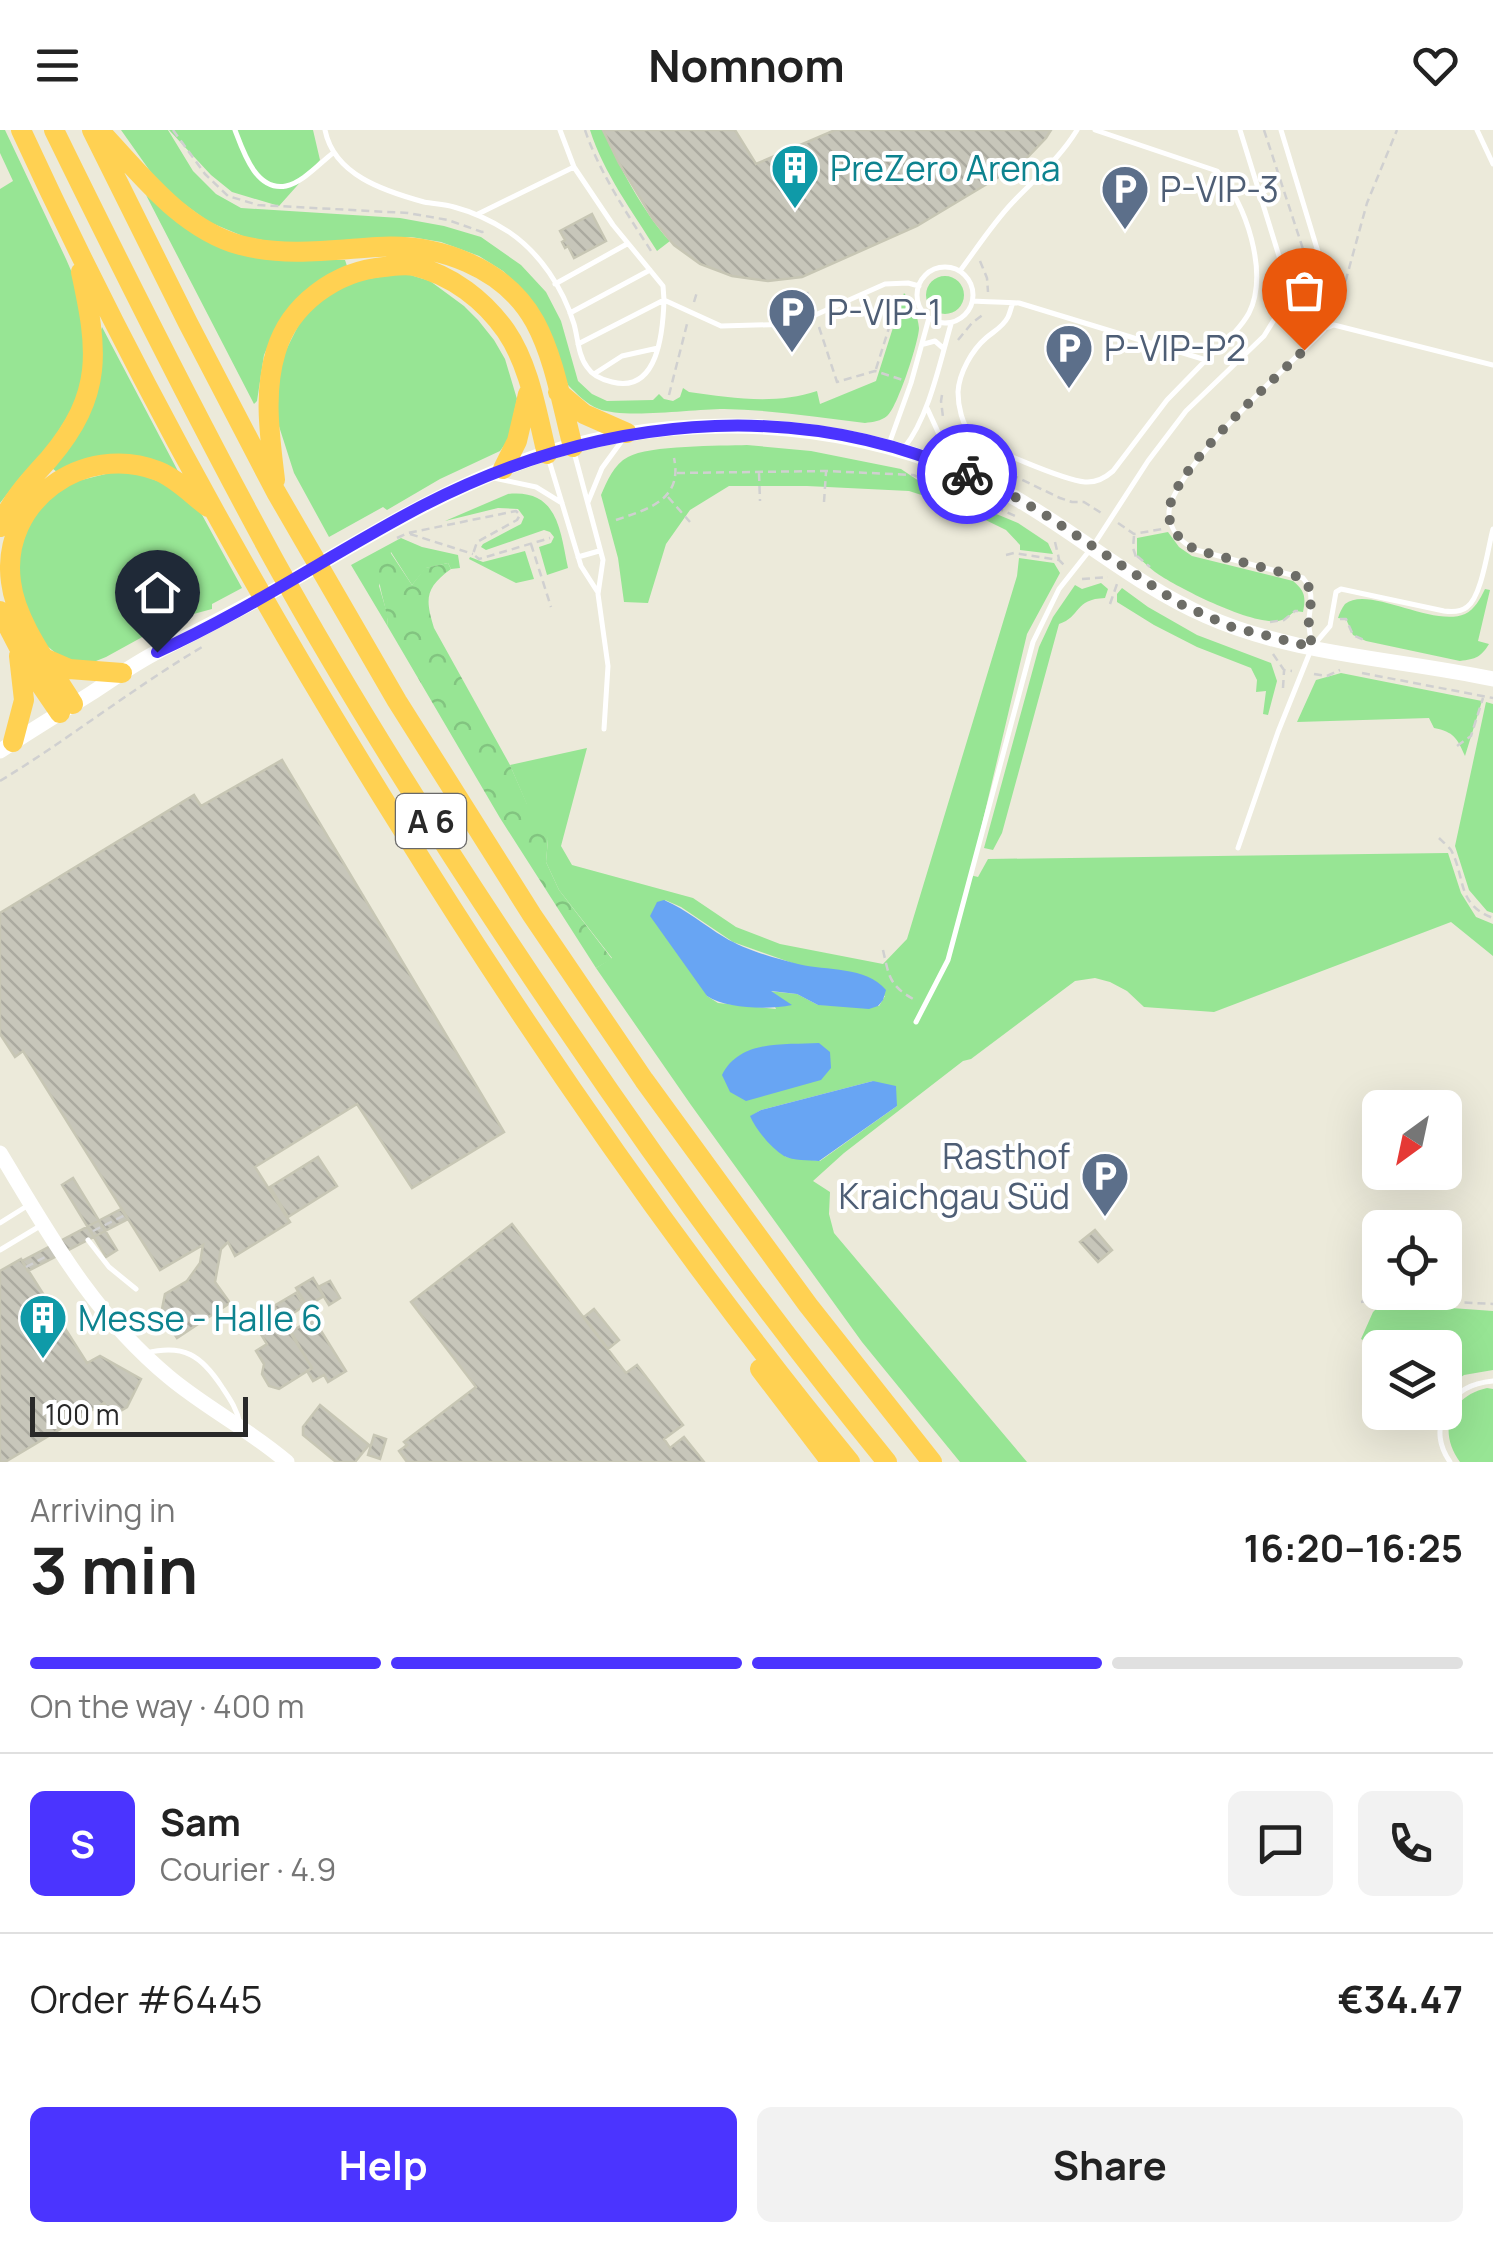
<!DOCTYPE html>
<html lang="en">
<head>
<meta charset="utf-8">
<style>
  :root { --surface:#fff; --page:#f2f2f2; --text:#222; --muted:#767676; --line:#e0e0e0; --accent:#4b34ff }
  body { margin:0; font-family:Manrope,sans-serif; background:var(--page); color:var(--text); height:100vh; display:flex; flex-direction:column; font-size:38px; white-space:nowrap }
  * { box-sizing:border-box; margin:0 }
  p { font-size:32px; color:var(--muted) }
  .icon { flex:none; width:55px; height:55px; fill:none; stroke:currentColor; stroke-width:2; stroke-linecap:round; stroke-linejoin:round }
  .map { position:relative; height:1332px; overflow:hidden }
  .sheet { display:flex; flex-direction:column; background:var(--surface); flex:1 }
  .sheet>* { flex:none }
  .needle { width:65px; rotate:213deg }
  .controls { position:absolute; left:1362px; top:960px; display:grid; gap:20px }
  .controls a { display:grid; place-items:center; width:100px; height:100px; border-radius:15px; background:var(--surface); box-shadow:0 10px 40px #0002; font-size:50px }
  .scale { position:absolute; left:30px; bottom:25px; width:218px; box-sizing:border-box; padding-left:10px; border:5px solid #292929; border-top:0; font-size:28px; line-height:35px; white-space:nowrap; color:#292929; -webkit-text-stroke:8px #fff; paint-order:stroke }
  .pin { position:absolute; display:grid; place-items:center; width:85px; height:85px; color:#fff; margin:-102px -42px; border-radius:50% 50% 50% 0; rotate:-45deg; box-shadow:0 0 10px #0007 }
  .pin .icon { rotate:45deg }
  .courier { position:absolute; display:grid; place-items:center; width:100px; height:100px; margin:-50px; border:8px solid #4b34ff; border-radius:50%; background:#fff; color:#222; box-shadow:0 2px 12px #0007 }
  .overview em { font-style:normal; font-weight:700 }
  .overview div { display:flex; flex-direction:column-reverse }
  .overview { display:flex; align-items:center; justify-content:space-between; height:170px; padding:0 30px }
  h1 { font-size:65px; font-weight:700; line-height:75px }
  .bar { display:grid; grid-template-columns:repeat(4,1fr); gap:15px 10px; align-content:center; height:120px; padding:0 30px }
  .bar i { height:12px; border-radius:8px; background:var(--line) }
  .bar .current { background:var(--accent) }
  .bar p { grid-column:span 4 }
  .line { display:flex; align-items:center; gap:25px; padding:0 30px; border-top:2px solid var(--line) }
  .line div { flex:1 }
  .round { display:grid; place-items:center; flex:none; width:105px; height:105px; border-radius:15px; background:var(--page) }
  .action { display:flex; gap:20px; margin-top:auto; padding:20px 30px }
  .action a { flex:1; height:115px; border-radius:15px; background:var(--accent); color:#fff; font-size:40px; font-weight:700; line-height:115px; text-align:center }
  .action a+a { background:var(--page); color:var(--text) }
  header { display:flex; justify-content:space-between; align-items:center; height:130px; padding:0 30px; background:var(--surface); font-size:45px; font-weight:700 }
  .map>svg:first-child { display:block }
</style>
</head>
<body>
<header><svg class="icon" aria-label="menu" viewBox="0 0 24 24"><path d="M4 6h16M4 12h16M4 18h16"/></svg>Nomnom<svg class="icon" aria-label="heart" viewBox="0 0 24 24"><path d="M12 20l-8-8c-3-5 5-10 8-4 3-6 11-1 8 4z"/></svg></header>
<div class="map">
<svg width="1493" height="1332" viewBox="0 0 1493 1332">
  <defs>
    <pattern id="forest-crowns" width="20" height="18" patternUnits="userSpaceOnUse" patternTransform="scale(2.5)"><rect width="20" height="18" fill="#97e594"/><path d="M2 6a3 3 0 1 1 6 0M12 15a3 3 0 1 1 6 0" fill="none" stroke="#82c480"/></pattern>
    <pattern id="building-back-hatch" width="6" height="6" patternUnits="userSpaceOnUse" patternTransform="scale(2.5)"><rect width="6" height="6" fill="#c7c6ba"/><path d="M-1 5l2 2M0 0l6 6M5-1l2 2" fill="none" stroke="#abaaa0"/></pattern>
  </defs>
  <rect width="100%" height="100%" fill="#eceada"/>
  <!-- grass -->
  <path fill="#97e594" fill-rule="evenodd" d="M0 0H5L66 129 82 166 87 195 81 265 44 324 22 345 0 373V59L13 51 0 23Z
    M121 0H168L193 41 216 64 241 78 400 88 444 96 481 107 521 135 546 162 561 191 578 251 592 264 607 271 653 270 659 264 664 269 673 271 680 267 683 258 689 262C731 268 776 275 817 261L820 274 876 251 904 163C912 172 918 186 919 198 919 211 897 279 887 286 881 291 873 292 865 293 818 287 772 280 724 279 693 279 624 289 599 279 586 274 577 264 568 255L525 162 503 141 479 126 441 112 411 107 290 115 245 107 209 92 162 58Z
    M169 0H313L320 30 279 76 232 62 211 45Z
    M590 0H603C616 31 646 87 670 111L657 121C633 82 604 44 590 0Z
    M146 65 178 93 322 130H345L347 136 273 205 264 225 257 271 254 274Z
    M404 143 430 151 464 176 478 190 494 210 505 229 517 269 508 310 500 321 440 349 387 380 383 377 329 407 294 343 277 290 279 234 304 184 343 153Z
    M926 165a19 19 0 1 1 38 0a19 19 0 1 1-38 0Z
    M102 197 180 345 167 336 58 343 52 338Z
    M747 315 811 321 901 339 922 353 1018 393 1048 413 1053 424 1020 420V415L1006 400 959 377 909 361 807 356H729L690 380 666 414 648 473 624 472 618 428 601 365C607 351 614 334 628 327 649 315 721 316 747 315Z
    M126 339 168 355 201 383 242 458 212 474V479L175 489 106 527 96 531 78 532 58 525 46 515 22 474 17 430 34 380 61 355Z
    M508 364C558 359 560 400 568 438L547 445 539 417 551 413 554 407 550 402 544 400 486 420 481 417 483 414 521 394 524 387 518 379 498 378 445 391Z
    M1168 402 1179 417 1192 426 1293 451C1305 461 1306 467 1303 482L1295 481C1291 484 1286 489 1282 490 1258 499 1176 457 1155 442 1148 437 1143 431 1137 426V408Z
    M401 408 422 417 458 425 460 438 451 439 448 433 426 438 412 455 391 422 379 456 387 483 388 497 351 435Z
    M525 421 534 449 516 453 469 429 470 427 483 432Z
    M1019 428 1054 433 1060 443 1027 504 970 745 978 747 988 729 1448 723 1461 763 1476 787 1493 794V826L1451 792 1214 882 1144 877 1127 861 1110 852 1095 848 1075 851 971 929 963 931 844 1023 813 1051 830 1062 829 1084 834 1103 1027 1332H960L862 1212 691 975 596 838 612 828 559 760 546 732 548 709 527 675 510 635 587 618 561 716 572 735 693 768 736 797 780 814 883 834 907 809 1017 446ZM665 770 681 777 733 812 885 866 879 876 818 875 797 864 768 861 776 879 718 873 707 866ZM873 951 897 976 820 1031 786 1027 751 986 761 980Z
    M1101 453 1108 459 1105 468C1074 469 1081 487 1059 494L1002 703 993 720 984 718 1039 517 1053 487 1075 455 1082 459Z
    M1122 458 1148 477 1197 505 1271 533 1277 551 1268 585 1263 584 1266 561 1256 562 1257 550 1251 538 1197 517 1154 495 1117 472V464Z
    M1485 459 1490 460 1478 511 1489 514C1481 527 1476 529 1460 531L1366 511 1353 505 1346 489 1338 488C1339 484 1342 478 1345 474 1369 455 1433 498 1465 484 1475 479 1480 469 1485 459Z
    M1341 543 1482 571 1465 626C1457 608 1454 602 1434 598L1429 588 1297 592 1316 550Z
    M1486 572 1493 574V783L1487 781 1469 760 1455 716Z
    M1382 1173 1493 1181V1240L1464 1245 1451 1254 1445 1251V1218H1380L1361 1209 1373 1182Z
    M1487 1258 1493 1259V1332H1460C1437 1301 1450 1266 1487 1258Z"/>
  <!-- forest -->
  <path fill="url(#forest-crowns)" d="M390 422 412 455 425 438 448 433 451 439C425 458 425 469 434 498L510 635 527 674 544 686 548 709 546 732 559 760 612 829 596 838 500 688 388 497C387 469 371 450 384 423Z"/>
  <!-- water -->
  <path fill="#68a5f3" d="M664 770C687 780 704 795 724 807 745 820 774 828 798 834 827 841 866 836 886 860L883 870 878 876 869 879 818 875 797 864 771 861 792 875C769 880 727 879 707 866L650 786 657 772Z
    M819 913 830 922 831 938 821 950 746 971 730 962 722 945C740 909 785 915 819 913Z
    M873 951 896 956 897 976 819 1031C809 1030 793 1031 784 1026 771 1018 756 1000 750 986L761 980Z"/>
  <!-- building -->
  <path fill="url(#building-back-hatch)" stroke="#c7c6b4" stroke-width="2.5" d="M603 0H735L756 34 835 0H1051L1046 8 1022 33 917 96 802 147 768 151 732 146 719 141 700 134 674 115 653 89 619 33Z
    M592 84 606 111 574 128 568 116 565 118 562 112 565 110 560 101Z
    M282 630 504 1002 412 1058 357 974 255 1037 290 1092 235 1126 228 1112 221 1119 215 1152 230 1173 177 1208 161 1184 165 1164 187 1151 200 1133 203 1115 160 1140 23 921 15 927 0 904V783L194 665 201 676Z
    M318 1027 337 1056 288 1087 270 1057Z
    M73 1048 117 1120 106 1127 62 1055Z
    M121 1079 128 1089 28 1141 22 1131Z
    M512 1094 626 1243 637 1235 683 1295 664 1309 670 1318 684 1307 704 1332H407L399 1321 407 1315 404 1312 476 1257 411 1172Z
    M1095 1100 1112 1120 1098 1132 1080 1112Z
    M21 1129 87 1233 100 1226 141 1249 127 1277 112 1286 104 1273 5 1332H0V1141Z
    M313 1148 324 1166 307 1176 296 1158Z
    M330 1151 340 1168 329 1175 318 1157Z
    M296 1163 304 1176 283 1190 274 1176Z
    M274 1176 312 1238 279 1259 269 1256 262 1244 264 1234 256 1221 267 1214 252 1190Z
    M594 1179 619 1210 608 1219 584 1187Z
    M313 1188 346 1241 328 1252 324 1245 313 1251 307 1241 312 1238 291 1202Z
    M320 1275 369 1315 355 1332H336L303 1305V1297Z
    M374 1305 386 1309 380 1329 368 1325Z"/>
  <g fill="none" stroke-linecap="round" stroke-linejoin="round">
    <!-- path -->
    <path stroke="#d0d0d0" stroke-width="2.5" stroke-dasharray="8 5" stroke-linecap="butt" d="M173 0 205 44 228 66 258 75 408 83 448 90 482 102 486 101
      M585 0C600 44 628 85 653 124
      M1264 0 1321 174
      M980 131 987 148 988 162
      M807 162 812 175
      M1342 164 1367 73 1397 0
      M694 172 697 162
      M819 197 837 252 875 241 903 250
      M958 210 972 193 984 184
      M876 239 899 166
      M669 265 687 194
      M942 265 941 271 943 287
      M955 312 962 320 983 331 1060 368 1072 372H1084L1103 384
      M677 343 826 341 913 345 971 366 1015 386
      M759 343 760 371
      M668 367 690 392
      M824 372 826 342
      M616 390C648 379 683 370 674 328
      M1118 393 1134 404 1162 399
      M410 404 473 424
      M1134 406 1133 418 1136 427
      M397 408 408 403 516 381 520 385 517 390 477 412 473 424 479 429 550 408
      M1055 412 1059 429
      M531 414 551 477
      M1006 425 1014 423 1059 430 1064 435
      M1137 426 1150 437
      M1082 449 1108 447
      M1110 474 1117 454
      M1340 489H1346L1353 505 1366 511
      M1270 492 1284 490 1295 481H1298
      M1273 524 1284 540 1292 541
      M1362 543 1493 568
      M1314 544 1327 546 1340 540
      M1283 558 1284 541
      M1457 616 1471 606 1483 568
      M0 651C69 609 133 558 202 517
      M1439 708C1441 710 1450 718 1451 720 1466 748 1456 774 1493 788
      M883 820C889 846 889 856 915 870
      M93 1101 125 1085
      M26 1137 47 1126
      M1361 1172 1381 1168 1493 1174"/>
    <!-- lane -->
    <path stroke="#fff" stroke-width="5" d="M235 0C243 21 256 62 286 56 302 53 320 33 333 23
      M325 0C334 45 384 61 424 72 434 74 444 74 454 77 473 82 492 91 509 102 540 123 563 158 574 194 578 208 578 225 587 237 592 245 603 250 612 252 658 264 663 202 664 170L578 214
      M560 0 574 37 613 95 663 156 664 170 721 196 795 194 885 154 908 153 919 156
      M1095 0 1217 41C1246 72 1269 143 1249 183 1239 201 1221 215 1206 230
      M1281 0 1332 168 1333 181 1324 200C1292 232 1167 344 1169 384 1170 401 1182 413 1196 420L1303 448C1314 461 1311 472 1309 488 1308 497 1310 505 1312 514
      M1477 0 1493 34
      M478 84 574 37
      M917 165a28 28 0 1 1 56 0a28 28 0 1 1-56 0Z
      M960 141C977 118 993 93 1013 72 1036 48 1060 28 1077 0
      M555 154 627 114
      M973 171C988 172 1003 172 1019 173L1206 230 1167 270 1113 341C1105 348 1096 353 1085 352 1065 350 985 318 972 305 962 296 958 275 958 262 959 243 972 220 986 208 994 201 1003 197 1008 187 1010 183 1011 177 1013 173
      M570 183 650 140
      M1326 198 1334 195 1493 235
      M924 214 935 211 943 218
      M594 244 622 226 658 218
      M927 278 944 315 957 335
      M889 314 911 253 929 188
      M904 318C929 287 940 232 951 194
      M574 322 603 430 598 464 608 536 604 599
      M548 327 581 436 597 461
      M494 348 536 357 562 373
      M588 372 602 338 621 312
      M578 427 599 421
      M1238 718 1278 602 1312 517 1330 496 1336 462 1341 459 1444 481C1452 482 1461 482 1467 477 1482 466 1488 417 1493 399
      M916 892 948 830 1033 512 1059 459 1093 416 1148 331 1186 281 1264 206 1277 185 1284 165 1283 139 1240 0
      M0 1093 27 1076
      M88 1110 109 1137 136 1159
      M0 1120 40 1096
      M146 1223C184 1214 201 1225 222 1257 230 1269 237 1279 240 1294
      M1445 1280C1456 1261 1471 1253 1493 1251
      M1444 1282C1437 1301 1439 1316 1450 1332"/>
    <!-- secondary -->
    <path stroke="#fff" stroke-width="15" d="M0 621C30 601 60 583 90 564 113 549 135 533 159 521 198 501 237 481 275 460 348 418 420 373 498 341 645 280 814 282 960 341 1051 377 1119 448 1206 486 1292 525 1401 529 1493 549
      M0 1023C51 1107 92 1183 169 1247 206 1278 250 1300 287 1332"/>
    <!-- highway -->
    <path stroke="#ffd152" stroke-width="20" d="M21 0C131 239 259 470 399 694 537 916 684 1129 850 1332
      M54 0C125 145 197 289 274 430 362 589 461 743 563 893 665 1044 772 1191 887 1332
      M92 0 188 193 276 362 397 571 532 785 644 950 808 1175 932 1332
      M99 0C140 43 180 98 240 115 286 127 331 120 377 117 437 113 505 137 535 192 555 229 562 276 573 317
      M558 262 584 284 627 303
      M503 339 517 311 528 264
      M275 350C270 307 263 263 276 221 290 174 336 141 384 137 394 136 405 134 414 136 452 145 484 170 506 201 530 236 537 284 547 324
      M0 397C10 371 30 350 49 329 104 264 98 220 81 142
      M0 481 30 539 60 583
      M46 529 69 539 122 543
      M73 574C52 539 16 494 11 452 0 371 84 312 158 341 176 348 193 366 208 377
      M13 612 24 570 19 526
      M760 1239 831 1332"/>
  </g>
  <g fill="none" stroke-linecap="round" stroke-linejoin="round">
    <!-- done -->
    <path stroke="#6d6d67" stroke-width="10" stroke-dasharray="0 18" d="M967 344 1010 364 1047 386 1180 474 1232 497 1312 517C1311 508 1308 499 1309 490 1310 473 1315 463 1303 448L1196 420C1183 413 1170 401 1169 385 1166 344 1274 250 1304 220"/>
    <!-- route -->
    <path stroke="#4b34ff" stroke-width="12" d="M157 522C250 480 334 422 424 375 593 288 790 265 967 344"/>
  </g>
  <!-- icons -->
  <defs>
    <g id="building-pin" transform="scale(2.5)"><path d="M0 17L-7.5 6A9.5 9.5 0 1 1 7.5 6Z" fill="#0f9aa8" stroke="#fff"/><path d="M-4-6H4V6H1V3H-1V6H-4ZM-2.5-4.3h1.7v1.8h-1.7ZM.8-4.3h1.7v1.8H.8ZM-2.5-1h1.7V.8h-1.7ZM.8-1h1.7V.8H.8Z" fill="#fff"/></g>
    <g id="parking-pin" transform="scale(2.5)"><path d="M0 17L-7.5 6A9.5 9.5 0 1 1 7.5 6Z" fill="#5c6f8a" stroke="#fff"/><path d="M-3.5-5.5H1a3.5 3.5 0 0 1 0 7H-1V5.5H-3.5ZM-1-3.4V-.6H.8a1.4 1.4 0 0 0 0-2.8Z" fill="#fff"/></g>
  </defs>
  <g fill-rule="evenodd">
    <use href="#building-pin" x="795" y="38"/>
    <use href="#parking-pin" x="1125" y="59"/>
    <use href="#parking-pin" x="792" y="182"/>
    <use href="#parking-pin" x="1069" y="218"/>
    <use href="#parking-pin" x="1105" y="1046"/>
    <use href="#building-pin" x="43" y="1188"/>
  </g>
  <g text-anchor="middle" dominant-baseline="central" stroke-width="8" stroke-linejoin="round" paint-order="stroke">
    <!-- shield labels -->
    <rect fill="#fff" stroke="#696969" stroke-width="2.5" x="396" y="664" width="70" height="54" rx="8"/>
    <g font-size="32" font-weight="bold" fill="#292929">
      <text x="431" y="691">A 6</text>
    </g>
    <!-- culture labels -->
    <g font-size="35" fill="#0d838f" stroke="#fff" text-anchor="start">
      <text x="830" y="38">PreZero Arena</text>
      <text x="78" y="1188">Messe - Halle 6</text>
    </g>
    <!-- service labels -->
    <g font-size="35" fill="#4e5e75" stroke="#fff" text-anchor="start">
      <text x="1160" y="59">P-VIP-3</text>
      <text x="827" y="182">P-VIP-1</text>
      <text x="1104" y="218">P-VIP-P2</text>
      <text x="1070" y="1026" text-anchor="end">Rasthof<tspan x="1070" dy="40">Kraichgau Süd</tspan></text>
    </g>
  </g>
</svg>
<div class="controls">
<a><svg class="needle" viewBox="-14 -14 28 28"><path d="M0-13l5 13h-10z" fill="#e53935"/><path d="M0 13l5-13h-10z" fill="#767676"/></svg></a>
<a><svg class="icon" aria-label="locate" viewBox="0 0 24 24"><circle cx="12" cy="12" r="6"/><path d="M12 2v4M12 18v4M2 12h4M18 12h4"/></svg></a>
<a><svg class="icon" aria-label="layers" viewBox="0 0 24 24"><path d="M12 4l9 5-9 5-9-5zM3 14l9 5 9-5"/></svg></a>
</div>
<div class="scale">100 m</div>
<div class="pin" style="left:1304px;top:220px;background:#ea580c"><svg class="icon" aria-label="bag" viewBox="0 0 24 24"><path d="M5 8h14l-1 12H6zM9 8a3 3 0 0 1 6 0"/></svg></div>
<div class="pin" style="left:157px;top:522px;background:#1f2937"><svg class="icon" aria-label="home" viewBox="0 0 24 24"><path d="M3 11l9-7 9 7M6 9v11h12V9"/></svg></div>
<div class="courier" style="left:967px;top:344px"><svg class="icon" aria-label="bike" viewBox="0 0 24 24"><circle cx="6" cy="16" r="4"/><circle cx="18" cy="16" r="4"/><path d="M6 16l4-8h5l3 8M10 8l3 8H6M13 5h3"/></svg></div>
</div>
<section class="sheet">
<div class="overview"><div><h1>3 min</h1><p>Arriving in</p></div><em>16:20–16:25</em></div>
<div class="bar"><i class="current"></i><i class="current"></i><i class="current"></i><i></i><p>On the way · 400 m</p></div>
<div class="line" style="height:180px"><b class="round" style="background:var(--accent);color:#fff">S</b><div><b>Sam</b><p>Courier · 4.9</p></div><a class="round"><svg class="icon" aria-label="chat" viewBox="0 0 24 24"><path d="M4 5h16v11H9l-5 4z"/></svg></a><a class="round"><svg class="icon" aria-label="phone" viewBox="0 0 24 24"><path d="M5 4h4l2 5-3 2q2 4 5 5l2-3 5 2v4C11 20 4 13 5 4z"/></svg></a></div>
<div class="line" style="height:130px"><div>Order #6445</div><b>€34.47</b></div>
<div class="action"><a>Help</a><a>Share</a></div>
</section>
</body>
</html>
